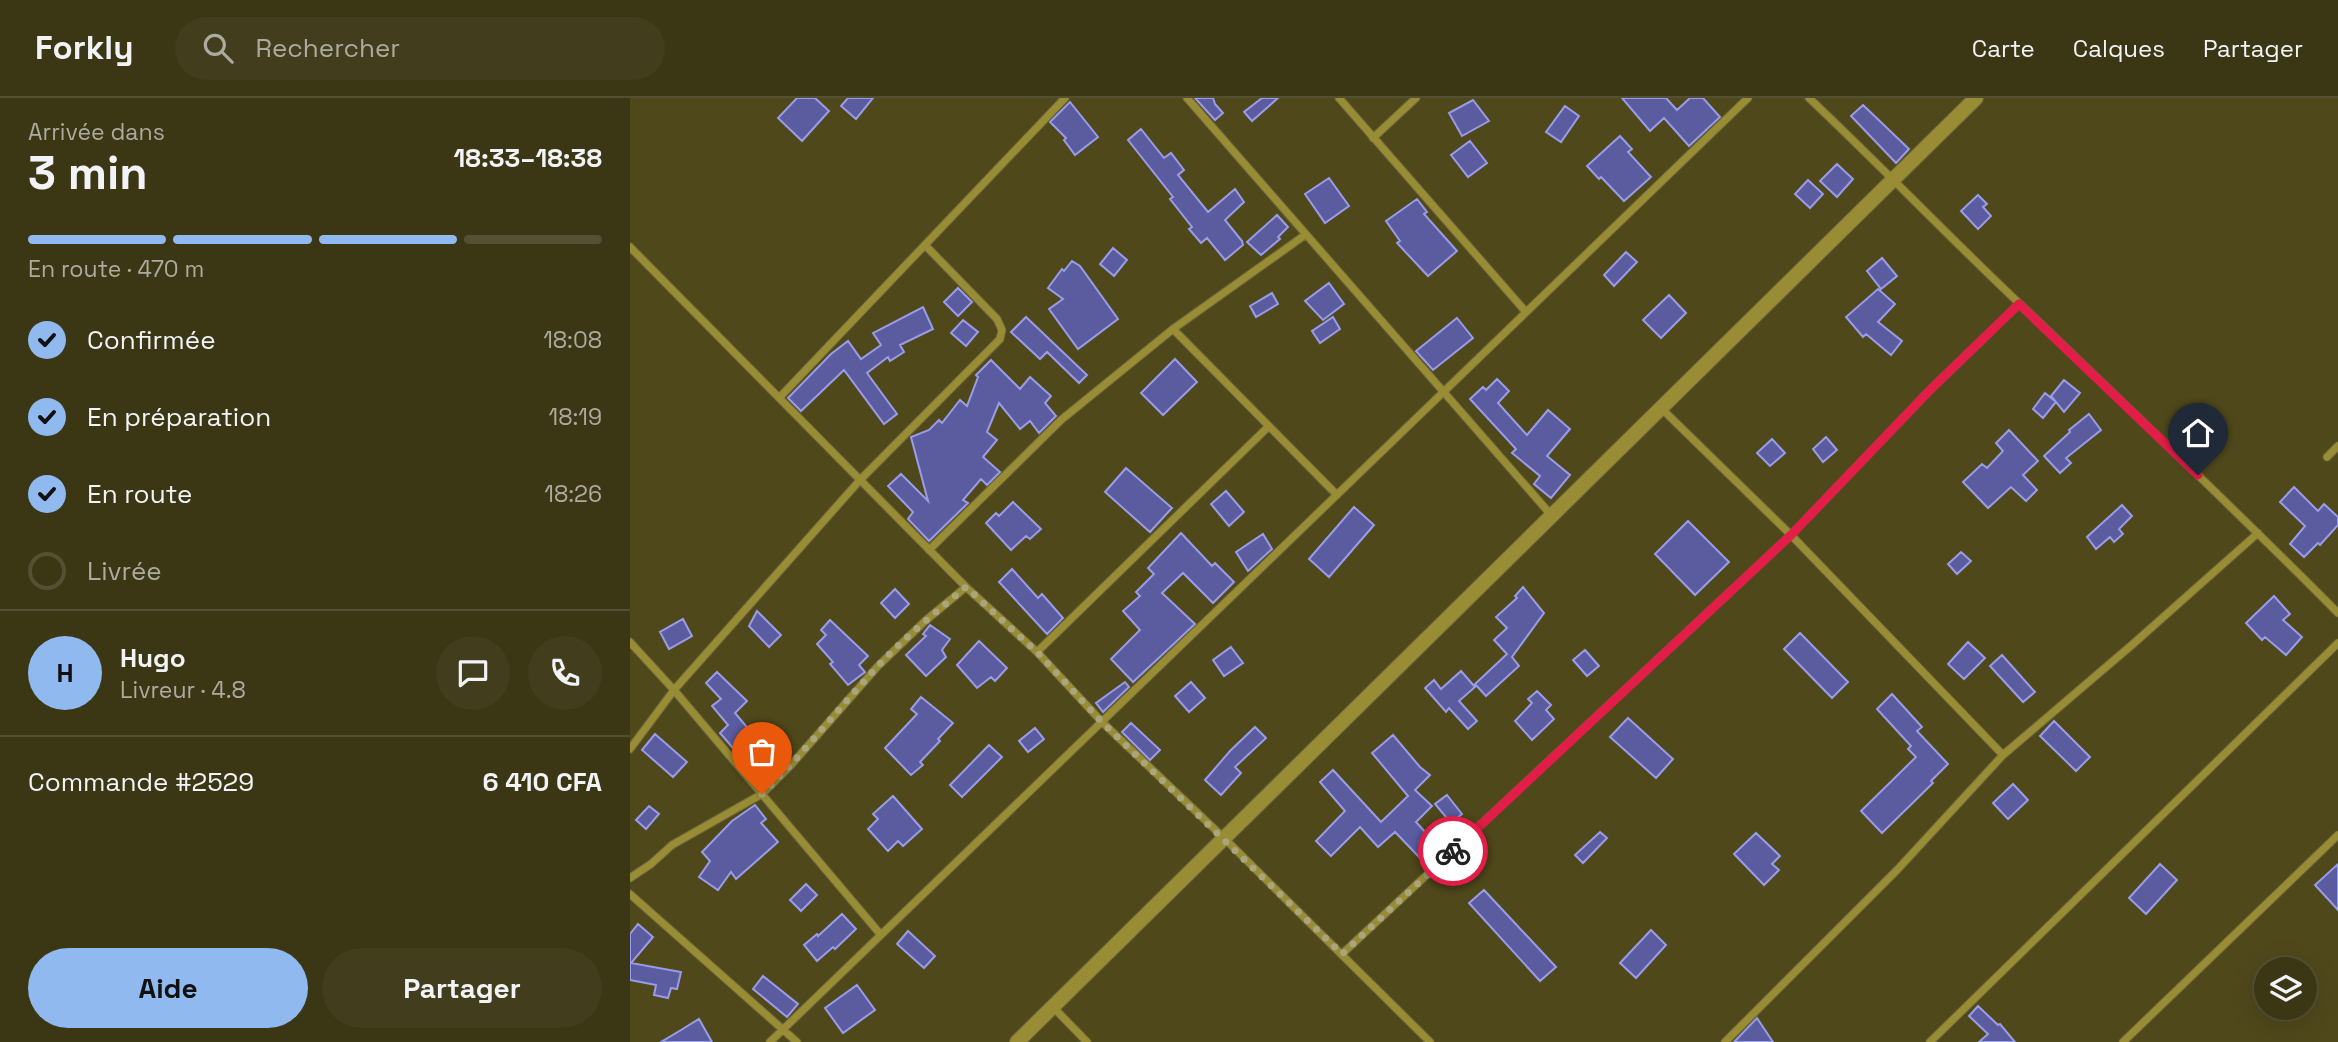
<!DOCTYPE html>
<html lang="fr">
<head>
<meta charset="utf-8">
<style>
  :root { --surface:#3b3614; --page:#423e1d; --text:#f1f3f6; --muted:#acaba0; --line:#545034; --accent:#90b9f0 }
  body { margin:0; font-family:"Space Grotesk",sans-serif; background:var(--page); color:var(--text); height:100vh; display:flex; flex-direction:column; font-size:26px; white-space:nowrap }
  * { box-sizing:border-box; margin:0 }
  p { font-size:23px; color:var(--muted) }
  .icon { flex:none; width:38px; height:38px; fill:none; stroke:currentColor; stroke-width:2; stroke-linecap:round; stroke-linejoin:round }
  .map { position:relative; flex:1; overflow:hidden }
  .details { display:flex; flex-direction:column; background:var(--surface); width:630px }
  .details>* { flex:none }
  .fabs { position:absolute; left:1624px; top:859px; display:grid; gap:14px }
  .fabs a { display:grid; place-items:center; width:63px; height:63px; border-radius:50%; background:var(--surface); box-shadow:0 7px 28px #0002,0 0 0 2px var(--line); font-size:35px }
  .pin { position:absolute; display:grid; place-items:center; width:60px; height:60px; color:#fff; margin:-72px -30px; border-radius:50% 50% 50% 0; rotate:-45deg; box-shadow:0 0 7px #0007 }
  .pin .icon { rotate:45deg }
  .courier { position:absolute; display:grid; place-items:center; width:70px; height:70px; margin:-35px; border:5px solid #e11d48; border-radius:50%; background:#fff; color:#222; box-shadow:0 2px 9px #0007 }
  .summary em { font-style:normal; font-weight:600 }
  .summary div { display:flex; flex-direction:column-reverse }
  .summary { display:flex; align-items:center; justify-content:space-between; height:119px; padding:0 28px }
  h1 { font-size:46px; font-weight:600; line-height:52px }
  .bar { display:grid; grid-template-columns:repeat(4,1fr); gap:10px 7px; align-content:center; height:84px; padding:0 28px }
  .bar i { height:9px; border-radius:5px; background:var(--line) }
  .bar .on { background:var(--accent) }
  .bar p { grid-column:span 4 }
  .line { display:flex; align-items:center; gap:18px; padding:0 28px; border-top:2px solid var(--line) }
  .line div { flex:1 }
  .round { display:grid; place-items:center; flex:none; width:74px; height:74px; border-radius:37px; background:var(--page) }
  ol { padding:0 28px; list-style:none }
  li { display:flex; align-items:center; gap:21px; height:77px }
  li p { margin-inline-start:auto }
  li .icon { padding:7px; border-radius:50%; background:var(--accent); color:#111; stroke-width:4 }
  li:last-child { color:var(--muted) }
  li i { width:38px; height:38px; border:4px solid var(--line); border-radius:50% }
  .button { display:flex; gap:14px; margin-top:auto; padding:14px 28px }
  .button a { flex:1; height:80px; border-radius:42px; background:var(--accent); color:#111; font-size:28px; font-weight:600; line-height:80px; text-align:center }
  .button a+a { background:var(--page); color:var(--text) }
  header { display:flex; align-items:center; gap:42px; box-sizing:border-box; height:98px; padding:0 35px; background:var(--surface); border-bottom:2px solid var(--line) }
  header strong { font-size:33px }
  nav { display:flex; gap:38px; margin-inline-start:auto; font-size:24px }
  .search { width:490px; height:63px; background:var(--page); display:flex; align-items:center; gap:18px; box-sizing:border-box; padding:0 24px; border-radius:38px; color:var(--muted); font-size:26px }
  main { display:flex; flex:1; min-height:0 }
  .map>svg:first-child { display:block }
</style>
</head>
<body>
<header>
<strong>Forkly</strong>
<div class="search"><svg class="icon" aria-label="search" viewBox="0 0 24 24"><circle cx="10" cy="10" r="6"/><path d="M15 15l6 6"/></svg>Rechercher</div>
<nav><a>Carte</a><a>Calques</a><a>Partager</a></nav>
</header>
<main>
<section class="details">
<div class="summary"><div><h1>3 min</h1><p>Arrivée dans</p></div><em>18:33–18:38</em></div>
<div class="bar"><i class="on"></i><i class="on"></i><i class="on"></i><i></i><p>En route · 470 m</p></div>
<ol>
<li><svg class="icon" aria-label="check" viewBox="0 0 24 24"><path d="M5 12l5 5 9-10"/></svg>Confirmée<p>18:08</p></li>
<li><svg class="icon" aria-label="check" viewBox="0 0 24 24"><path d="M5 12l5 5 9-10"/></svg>En préparation<p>18:19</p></li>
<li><svg class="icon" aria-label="check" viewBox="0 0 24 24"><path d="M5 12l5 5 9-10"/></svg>En route<p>18:26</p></li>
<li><i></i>Livrée</li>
</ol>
<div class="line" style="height:126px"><b class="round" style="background:var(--accent);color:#111">H</b><div><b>Hugo</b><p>Livreur · 4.8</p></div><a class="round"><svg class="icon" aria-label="chat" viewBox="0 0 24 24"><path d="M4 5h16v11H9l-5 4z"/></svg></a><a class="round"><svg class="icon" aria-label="phone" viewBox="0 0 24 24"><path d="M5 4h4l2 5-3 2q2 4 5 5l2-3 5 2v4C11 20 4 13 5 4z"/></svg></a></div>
<div class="line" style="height:91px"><div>Commande #2529</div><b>6 410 CFA</b></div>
<div class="button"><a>Aide</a><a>Partager</a></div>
</section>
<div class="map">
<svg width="1708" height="944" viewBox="0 0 1708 944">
  <rect width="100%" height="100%" fill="#4f481b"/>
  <!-- building -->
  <path fill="#5b5c9f" stroke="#999ce7" stroke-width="2" d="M167 0H185L199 13 172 43 148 20Z
    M218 0H243L226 21 211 8Z
    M565 0H583L585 6 593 15 585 22Z
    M632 0H648L622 23 614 14Z
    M992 0H1036L1047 12 1060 0H1073L1090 19 1059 48 1034 20 1020 33Z
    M843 2 859 23 832 38 819 15Z
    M440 4 468 39 445 57 434 42 436 40 420 24Z
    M1233 7 1279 51 1266 65 1221 18Z
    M935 8 949 18 931 44 916 34Z
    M511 31 534 60 541 55 554 72 548 77 578 114 605 91 614 104 595 122 612 143 613 147 595 162 577 140 571 145 559 131 562 129 540 101 543 99 498 42Z
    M990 38 1002 51 998 54 1021 79 994 103 971 79 969 81 957 68Z
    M840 43 857 65 838 79 821 57Z
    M1207 66 1223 81 1207 99 1190 83Z
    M699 80 719 108 695 125 675 96Z
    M1178 82 1193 96 1180 110 1165 96Z
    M1348 97 1357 106 1353 109 1361 118 1348 131 1331 113Z
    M787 101 797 114 794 116 827 153 798 178 767 145 770 143 756 123Z
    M647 117 658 129 648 139 650 141 631 157 617 144Z
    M483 150 497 162 484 178 470 166Z
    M996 154 1007 164 984 188 974 177Z
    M1252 160 1267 178 1251 191 1237 173Z
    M442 163 450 168 488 221 448 251 419 211 433 201 418 190 432 171 434 173Z
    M699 185 714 206 693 222 675 203Z
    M328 190 342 204 328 218 314 204Z
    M1248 191 1265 206 1248 224 1272 243 1261 257 1236 236 1233 239 1216 219Z
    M642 195 648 206 626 219 620 208Z
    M1039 197 1056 215 1031 240 1013 222Z
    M293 209 303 231 270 247 274 254 260 263 258 259 237 275 267 316 254 326 214 272 171 313 158 300 201 256 218 243 231 261 251 247 243 235Z
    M396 219 457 277 449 285 417 254 410 261 381 234Z
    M703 219 710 231 690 245 682 233Z
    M827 220 843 240 803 272 786 253Z
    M333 222 348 234 336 248 321 235Z
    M545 261 567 284 533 317 511 295Z
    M361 262 390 291 400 279 421 298 415 305 426 318 409 335 400 323 390 331 369 305 357 334 367 342 353 359 370 374 357 387 351 381 333 402 338 405 299 443 278 421 283 414 258 388 271 376 298 403 281 339 299 332 309 322 312 325 330 302 337 308 348 279 346 277Z
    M867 281 879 293 868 305 897 337 918 312 940 331 917 358 940 377 921 400 904 386 910 378 882 355 886 351 840 301 853 289 856 292Z
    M1434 282 1450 295 1434 314 1421 298Z
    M1415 295 1426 304 1413 320 1403 311Z
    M1459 316 1471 332 1436 360 1441 365 1430 375 1414 358 1440 334 1439 332Z
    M1578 317 1595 334 1575 353 1558 336Z
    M1379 332 1408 363 1393 377 1407 392 1396 403 1381 389 1358 410 1333 384 1352 366 1357 370 1373 353 1366 345Z
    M1196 339 1207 352 1193 364 1183 351Z
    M1142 341 1155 355 1140 368 1127 355Z
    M496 370 542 410 520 434 475 394Z
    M1664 389 1688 413 1694 406 1708 419V427L1690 447 1688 445 1674 459 1660 446 1675 428 1650 404Z
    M596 393 614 414 599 428 581 406Z
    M383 404 411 431 400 441 396 438 381 452 356 425 366 415 369 418Z
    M1492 407 1502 418 1489 431 1493 436 1484 444 1480 439 1466 451 1457 439Z
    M724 409 744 427 699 479 679 461Z
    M1058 423 1099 464 1065 497 1025 456Z
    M551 435 582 468 585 465 604 484 583 505 553 475 532 495 565 526 503 584 481 561 510 532 493 513 510 498 506 494 524 476 518 470Z
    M633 436 642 451 618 473 606 454Z
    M1331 454 1341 463 1327 476 1318 466Z
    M382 471 408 500 412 496 433 520 417 536 369 484Z
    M893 489 914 515 882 559 889 568 856 598 845 586 877 556 864 542 877 530 866 519 887 500 885 498Z
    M265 491 279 506 265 520 251 505Z
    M1644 498 1660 516 1653 522 1672 539 1656 557 1635 539 1632 542 1616 525Z
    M127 513 151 537 139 549 119 528Z
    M53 521 62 538 39 551 30 534Z
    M200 522 238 558 229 567 235 574 218 587 200 566 203 564 187 546 196 537 191 532Z
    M300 527 320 541 312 552 316 559 296 578 276 557 296 538 293 536Z
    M1170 535 1218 584 1202 600 1154 551Z
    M349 543 377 570 365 583 361 579 347 590 327 567Z
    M1338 544 1355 560 1334 581 1318 566Z
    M601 549 613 565 594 578 583 562Z
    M955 552 969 568 957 578 943 562Z
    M1372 557 1405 594 1393 604 1360 568Z
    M831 573 845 589 829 603 847 623 838 631 819 610 816 614 795 590 804 582 811 591Z
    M87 574 117 603 105 615 121 634 103 650 90 635 98 627 82 608 91 601 76 585Z
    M495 584 499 589 473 614 466 605Z
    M561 584 575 600 559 614 545 598Z
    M907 593 921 607 916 612 924 621 902 642 885 623 902 605 898 601Z
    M1262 596 1292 629 1287 633 1318 666 1301 683 1303 685 1252 735 1231 713 1286 659 1278 651 1281 648 1247 611Z
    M291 599 323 625 308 641 310 643 290 664 293 667 281 677 255 650 287 616 281 611Z
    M998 620 1043 661 1026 680 980 639Z
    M1424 623 1460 659 1446 673 1410 638Z
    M501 625 530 652 520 662 492 634Z
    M625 629 636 640 605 669 611 675 591 697 575 682 600 653Z
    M405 630 414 641 398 654 389 643Z
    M25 636 57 664 43 679 12 652Z
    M763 637 790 669 800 677 785 692 802 708 786 724 807 747 791 761 765 734 748 749 730 729 701 758 686 743 715 713 690 684 703 672 751 724 778 698 742 655Z
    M359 647 372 659 332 699 320 687Z
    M1383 686 1398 702 1378 721 1363 705Z
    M817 697 832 716 821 725 805 706Z
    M263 698 292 731 273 748 268 743 258 753 238 731 248 721 243 716Z
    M125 707 136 721 131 725 148 744 106 781 101 774 88 792 69 779 80 763 72 754 102 723Z
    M19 708 29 716 16 731 6 722Z
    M970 734 977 740 953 765 945 757Z
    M1126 735 1150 758 1142 766 1149 772 1134 787 1104 756Z
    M1530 766 1547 782 1516 816 1499 800Z
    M1708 766V812L1685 787Z
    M176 786 187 797 171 813 160 802Z
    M854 792 926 869 910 883 839 805Z
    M212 816 226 831 205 851 203 849 187 863 174 847 187 836 188 838Z
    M8 826 23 839 1 865 51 874 47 891 41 890 38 900 24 897 26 887 0 882V836Z
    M1021 832 1036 847 1006 880 990 865Z
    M278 833 305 858 294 870 267 846Z
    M133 878 168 906 157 919 123 891Z
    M227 887 245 912 213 935 195 910Z
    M1348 908 1368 927 1370 926 1385 944H1349L1358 936 1339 918Z
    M1127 920 1143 944H1104Z
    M69 921 82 944H31L51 932Z"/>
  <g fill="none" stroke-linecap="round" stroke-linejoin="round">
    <!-- street casing -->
    <g stroke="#6e673b" stroke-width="9">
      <path id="street" d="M557 0 922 418
        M709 0 896 214
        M1179 0C1251 68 1320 140 1392 208 1498 310 1605 411 1708 515
        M743 40 786 0
        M0 149 336 489 407 554 472 624 595 741 800 944
        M543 231 707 397
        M149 300 435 0
        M1032 311 1161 437 1373 657
        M1697 359 1708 348
        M299 452 431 322 543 231 675 137
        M0 544 44 592 251 837
        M407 554 638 329
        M0 651 44 592 230 382 370 241 372 232 367 221 295 147
        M0 780 21 766 42 747 132 696 161 667 248 568 295 523 336 489
        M0 796 167 944
        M712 856 1161 437 1300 292 1389 206
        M423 909 457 944
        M140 944 1118 0
        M1095 944 1268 771 1373 657 1503 546 1628 435
        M1300 944 1708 545
        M1493 944 1708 737"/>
    </g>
    <!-- secondary casing -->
    <g stroke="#6e673b" stroke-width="16">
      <path id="secondary" d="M387 944 1346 0"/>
    </g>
    <!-- street -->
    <use href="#street" stroke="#988c35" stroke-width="7"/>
    <!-- secondary -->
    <use href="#secondary" stroke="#988c35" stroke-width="14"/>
  </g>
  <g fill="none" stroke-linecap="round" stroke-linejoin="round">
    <!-- done -->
    <path stroke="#aba57b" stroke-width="7" stroke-dasharray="0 12.6" d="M132 696C173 656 209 610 248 568 275 539 306 514 336 489L407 554 472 624 712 856 823 753"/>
    <!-- route -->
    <path stroke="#e11d48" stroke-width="9" d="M823 753 1161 437 1300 292 1389 206 1568 377"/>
  </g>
</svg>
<div class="fabs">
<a><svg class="icon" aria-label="layers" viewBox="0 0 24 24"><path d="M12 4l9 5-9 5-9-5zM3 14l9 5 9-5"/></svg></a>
</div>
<div class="pin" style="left:132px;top:696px;background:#ea580c"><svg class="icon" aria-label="bag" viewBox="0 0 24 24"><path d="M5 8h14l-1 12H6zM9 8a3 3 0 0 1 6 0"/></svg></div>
<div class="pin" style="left:1568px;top:377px;background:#1f2937"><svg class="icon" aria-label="home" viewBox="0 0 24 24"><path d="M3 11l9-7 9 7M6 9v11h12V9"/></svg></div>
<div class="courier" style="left:823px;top:753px"><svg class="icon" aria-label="bike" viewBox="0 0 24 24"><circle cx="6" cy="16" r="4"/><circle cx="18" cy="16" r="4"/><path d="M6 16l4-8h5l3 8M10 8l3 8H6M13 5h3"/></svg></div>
</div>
</main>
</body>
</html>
